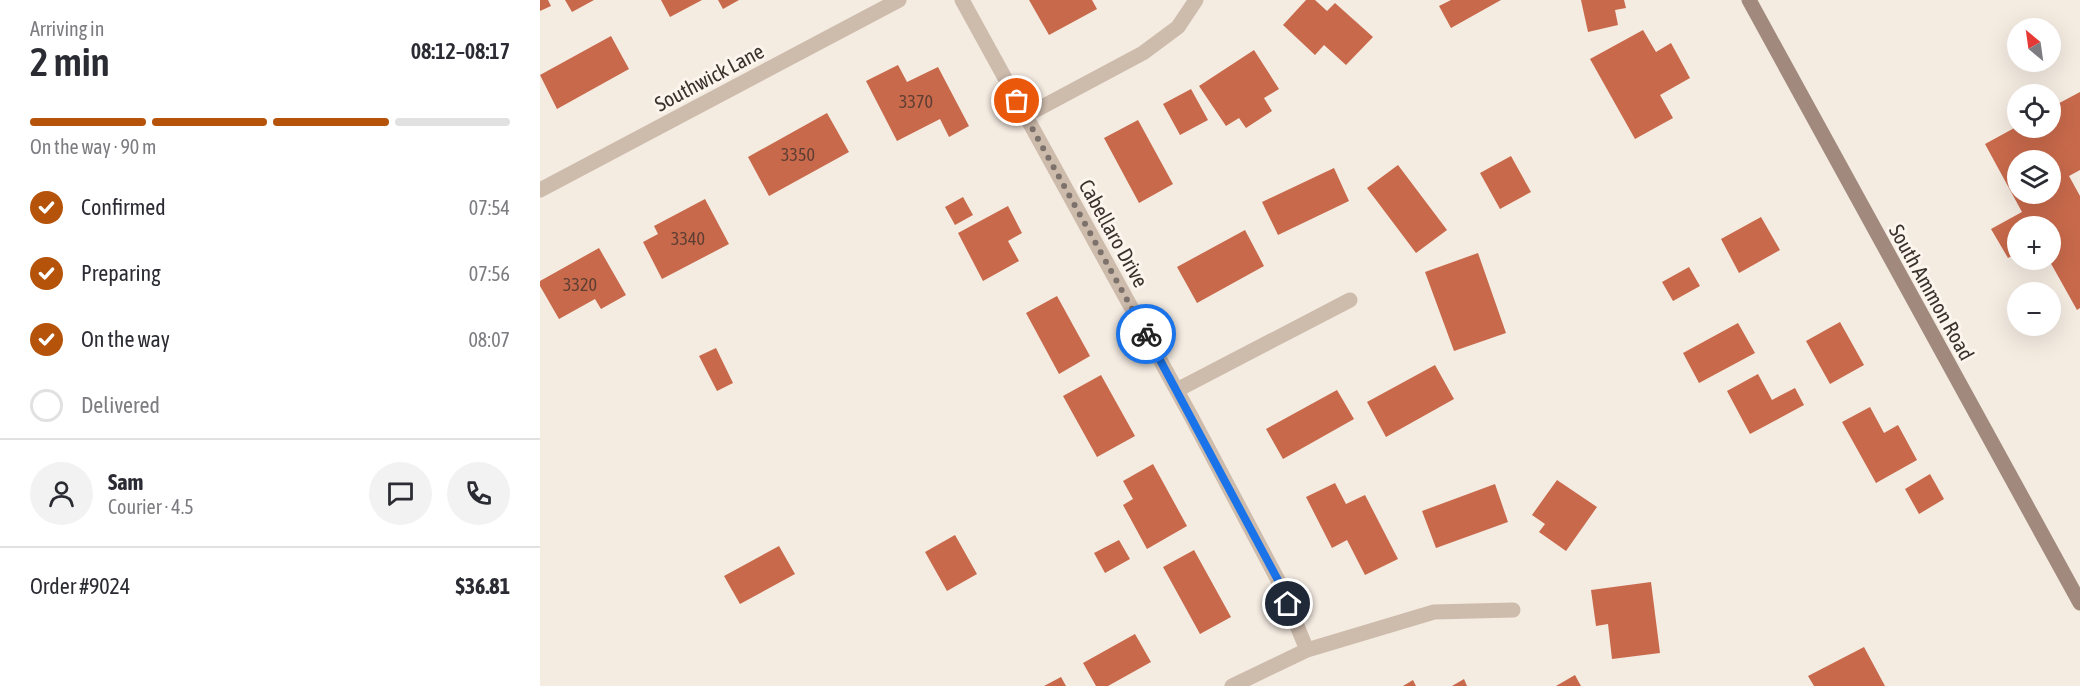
<!DOCTYPE html>
<html lang="en">
<head>
<meta charset="utf-8">
<style>
  :root { --surface:#fff; --page:#f2f2f3; --text:#2b2b33; --muted:#7c7c81; --line:#e1e1e2; --accent:#b45309 }
  body { margin:0; font-family:"Asap Condensed",sans-serif; background:var(--page); color:var(--text); height:100vh; display:flex; flex-direction:column; font-size:22px; white-space:nowrap }
  * { box-sizing:border-box; margin:0 }
  p { font-size:20px; color:var(--muted) }
  .icon { flex:none; width:33px; height:33px; fill:none; stroke:currentColor; stroke-width:2; stroke-linecap:round; stroke-linejoin:round }
  .map { position:relative; flex:1; overflow:hidden }
  .drawer { display:flex; flex-direction:column; background:var(--surface); width:540px }
  .drawer>* { flex:none }
  .needle { width:39px; rotate:331deg }
  .fabs { position:absolute; left:1467px; top:18px; display:grid; gap:12px }
  .fabs a { display:grid; place-items:center; width:54px; height:54px; border-radius:50%; background:var(--surface); box-shadow:0 6px 24px #0002; font-size:30px }
  .pin { position:absolute; display:grid; place-items:center; width:51px; height:51px; color:#fff; margin:-26px; border:3px solid #fff; border-radius:50%; box-shadow:0 2px 6px #0007 }
  .courier { position:absolute; display:grid; place-items:center; width:60px; height:60px; margin:-30px; border:4px solid #1a73e8; border-radius:50%; background:#fff; color:#222; box-shadow:0 2px 8px #0007 }
  .headline em { font-style:normal; font-weight:600 }
  .headline div { display:flex; flex-direction:column-reverse }
  .headline { display:flex; align-items:center; justify-content:space-between; height:102px; padding:0 30px }
  h1 { font-size:39px; font-weight:600; line-height:45px }
  .bar { display:grid; grid-template-columns:repeat(4,1fr); gap:9px 6px; align-content:center; height:72px; padding:0 30px }
  .bar i { height:8px; border-radius:4px; background:var(--line) }
  .bar .on { background:var(--accent) }
  .bar p { grid-column:span 4 }
  .line { display:flex; align-items:center; gap:15px; padding:0 30px; border-top:2px solid var(--line) }
  .line div { flex:1 }
  .round { display:grid; place-items:center; flex:none; width:63px; height:63px; border-radius:32px; background:var(--page) }
  ol { padding:0 30px; list-style:none }
  li { display:flex; align-items:center; gap:18px; height:66px }
  li p { margin-inline-start:auto }
  li .icon { padding:6px; border-radius:50%; background:var(--accent); color:#fff; stroke-width:4 }
  li:last-child { color:var(--muted) }
  li i { width:33px; height:33px; border:3px solid var(--line); border-radius:50% }
  main { display:flex; flex:1; min-height:0 }
  .map>svg:first-child { display:block }
</style>
</head>
<body>
<main>
<section class="drawer">
<div class="headline"><div><h1>2 min</h1><p>Arriving in</p></div><em>08:12–08:17</em></div>
<div class="bar"><i class="on"></i><i class="on"></i><i class="on"></i><i></i><p>On the way · 90 m</p></div>
<ol>
<li><svg class="icon" aria-label="check" viewBox="0 0 24 24"><path d="M5 12l5 5 9-10"/></svg>Confirmed<p>07:54</p></li>
<li><svg class="icon" aria-label="check" viewBox="0 0 24 24"><path d="M5 12l5 5 9-10"/></svg>Preparing<p>07:56</p></li>
<li><svg class="icon" aria-label="check" viewBox="0 0 24 24"><path d="M5 12l5 5 9-10"/></svg>On the way<p>08:07</p></li>
<li><i></i>Delivered</li>
</ol>
<div class="line" style="height:108px"><a class="round"><svg class="icon" aria-label="person" viewBox="0 0 24 24"><circle cx="12" cy="8" r="4"/><path d="M4 21q1-7 8-7t8 7"/></svg></a><div><b>Sam</b><p>Courier · 4.5</p></div><a class="round"><svg class="icon" aria-label="chat" viewBox="0 0 24 24"><path d="M4 5h16v11H9l-5 4z"/></svg></a><a class="round"><svg class="icon" aria-label="phone" viewBox="0 0 24 24"><path d="M5 4h4l2 5-3 2q2 4 5 5l2-3 5 2v4C11 20 4 13 5 4z"/></svg></a></div>
<div class="line" style="height:78px"><div>Order #9024</div><b>$36.81</b></div>
</section>
<div class="map">
<svg width="1540" height="686" viewBox="0 0 1540 686">
  <rect width="100%" height="100%" fill="#f4ebe1"/>
  <!-- building -->
  <path fill="#c8694b" fill-rule="evenodd" d="M0 0H8L11 6 0 11Z
    M25 0H54L32 12Z
    M121 0H162L130 17Z
    M178 0H199L183 9Z
    M489 0H552L557 9 509 35Z
    M766 0H775L787 11 795 3 833 37 806 65 784 45 775 55 743 25Z
    M911 0H961L911 28 899 6Z
    M1041 0H1084L1086 8 1075 10 1078 25 1048 32Z
    M1103 30 1116 52 1131 43 1150 78 1120 95 1133 118 1095 139 1050 59Z
    M71 36 89 69 17 109 0 75Z
    M714 50 739 89 724 98 732 111 706 128 699 118 686 126 659 86Z
    M358 65 367 82 398 67 429 126 409 137 400 119 357 141 326 81Z
    M651 89 668 120 640 135 623 104Z
    M1540 92V170L1529 176 1540 196V308L1537 310 1509 260 1510 226H1478V253L1468 258 1451 229 1482 212 1445 144 1478 126 1510 128V108ZM1478 160H1510V194H1478Z
    M287 113 309 152 229 196 208 157Z
    M598 120 633 184 599 203 564 138Z
    M971 156 991 192 960 209 940 173Z
    M858 165 907 230 876 253 827 188Z
    M794 168 809 201 738 235 722 202Z
    M423 197 433 215 415 225 405 207Z
    M165 199 189 244 122 279 103 242 118 234 114 226Z
    M468 206 482 233 468 241 479 261 443 281 418 233Z
    M1221 217 1240 250 1199 273 1181 239Z
    M705 230 724 266 657 303 637 267Z
    M59 248 86 295 61 309 55 299 19 319 0 286V281Z
    M938 253 966 333 914 351 885 272Z
    M1149 267 1160 286 1133 301 1122 282Z
    M517 296 550 356 519 374 486 313Z
    M1300 322 1324 365 1290 384 1266 341Z
    M1198 323 1215 353 1159 383 1143 353Z
    M176 348 193 383 177 391 159 356Z
    M895 365 914 399 846 437 827 402Z
    M1218 374 1232 400 1255 388 1264 405 1210 434 1187 391Z
    M561 375 595 436 557 457 523 396Z
    M797 390 814 419 743 459 726 429Z
    M1330 407 1344 433 1358 425 1377 460 1336 483 1302 422Z
    M613 464 647 526 607 549 583 505 593 499 583 481Z
    M1390 474 1404 499 1379 514 1365 489Z
    M1017 480 1057 507 1026 551 999 532 1005 524 992 515Z
    M795 483 806 504 825 495 858 559 825 575 807 540 792 548 766 497Z
    M955 484 968 522 896 548 882 511Z
    M415 535 437 574 407 591 385 552Z
    M579 540 590 559 565 573 554 553Z
    M239 546 255 574 200 604 184 576Z
    M654 550 691 617 660 634 623 567Z
    M1111 582 1120 653 1072 659 1068 624 1056 626 1051 590Z
    M595 634 611 662 568 686H556L543 663Z
    M1324 647 1345 686H1274L1268 676Z
    M1035 675 1041 686H1016Z
    M521 677 526 686H504Z
    M924 679 927 686H912Z
    M873 680 876 686H863Z"/>
  <g fill="none" stroke-linecap="round" stroke-linejoin="round">
    <!-- street -->
    <path stroke="#cdbbac" stroke-width="15" d="M422 0 652 418 739 582 767 650
      M485 116 603 53 638 27 656 0
      M0 190 359 0
      M637 390 810 300
      M692 686 767 650 894 612 973 610"/>
    <!-- secondary -->
    <path stroke="#a18a7d" stroke-width="15" d="M1209 0 1540 603"/>
  </g>
  <g fill="none" stroke-linecap="round" stroke-linejoin="round">
    <!-- done -->
    <path stroke="#7c716b" stroke-width="6" stroke-dasharray="0 10.8" d="M477 101 606 334"/>
    <!-- route -->
    <path stroke="#1a73e8" stroke-width="8" d="M606 334 739 582 748 604"/>
  </g>
  <g text-anchor="middle" dominant-baseline="central" stroke-width="6" stroke-linejoin="round" paint-order="stroke">
    <!-- number labels -->
    <g font-size="18" fill="#5e3e33">
      <text x="376" y="101">3370</text>
      <text x="258" y="154">3350</text>
      <text x="148" y="238">3340</text>
      <text x="40" y="284">3320</text>
    </g>
    <!-- street labels -->
    <g font-size="21" fill="#3b302b" stroke="#fbf5ee">
      <text transform="translate(169 77) rotate(-28)">Southwick Lane</text>
      <text transform="translate(574 233) rotate(61)">Cabellaro Drive</text>
      <text transform="translate(1392 292) rotate(61)">South Ammon Road</text>
    </g>
  </g>
</svg>
<div class="fabs">
<a><svg class="needle" viewBox="-14 -14 28 28"><path d="M0-13l5 13h-10z" fill="#e53935"/><path d="M0 13l5-13h-10z" fill="#7c7c81"/></svg></a>
<a><svg class="icon" aria-label="locate" viewBox="0 0 24 24"><circle cx="12" cy="12" r="6"/><path d="M12 2v4M12 18v4M2 12h4M18 12h4"/></svg></a>
<a><svg class="icon" aria-label="layers" viewBox="0 0 24 24"><path d="M12 4l9 5-9 5-9-5zM3 14l9 5 9-5"/></svg></a>
<a>+</a>
<a>−</a>
</div>
<div class="pin" style="left:477px;top:101px;background:#ea580c"><svg class="icon" aria-label="bag" viewBox="0 0 24 24"><path d="M5 8h14l-1 12H6zM9 8a3 3 0 0 1 6 0"/></svg></div>
<div class="pin" style="left:748px;top:604px;background:#1f2937"><svg class="icon" aria-label="home" viewBox="0 0 24 24"><path d="M3 11l9-7 9 7M6 9v11h12V9"/></svg></div>
<div class="courier" style="left:606px;top:334px"><svg class="icon" aria-label="bike" viewBox="0 0 24 24"><circle cx="6" cy="16" r="4"/><circle cx="18" cy="16" r="4"/><path d="M6 16l4-8h5l3 8M10 8l3 8H6M13 5h3"/></svg></div>
</div>
</main>
</body>
</html>
